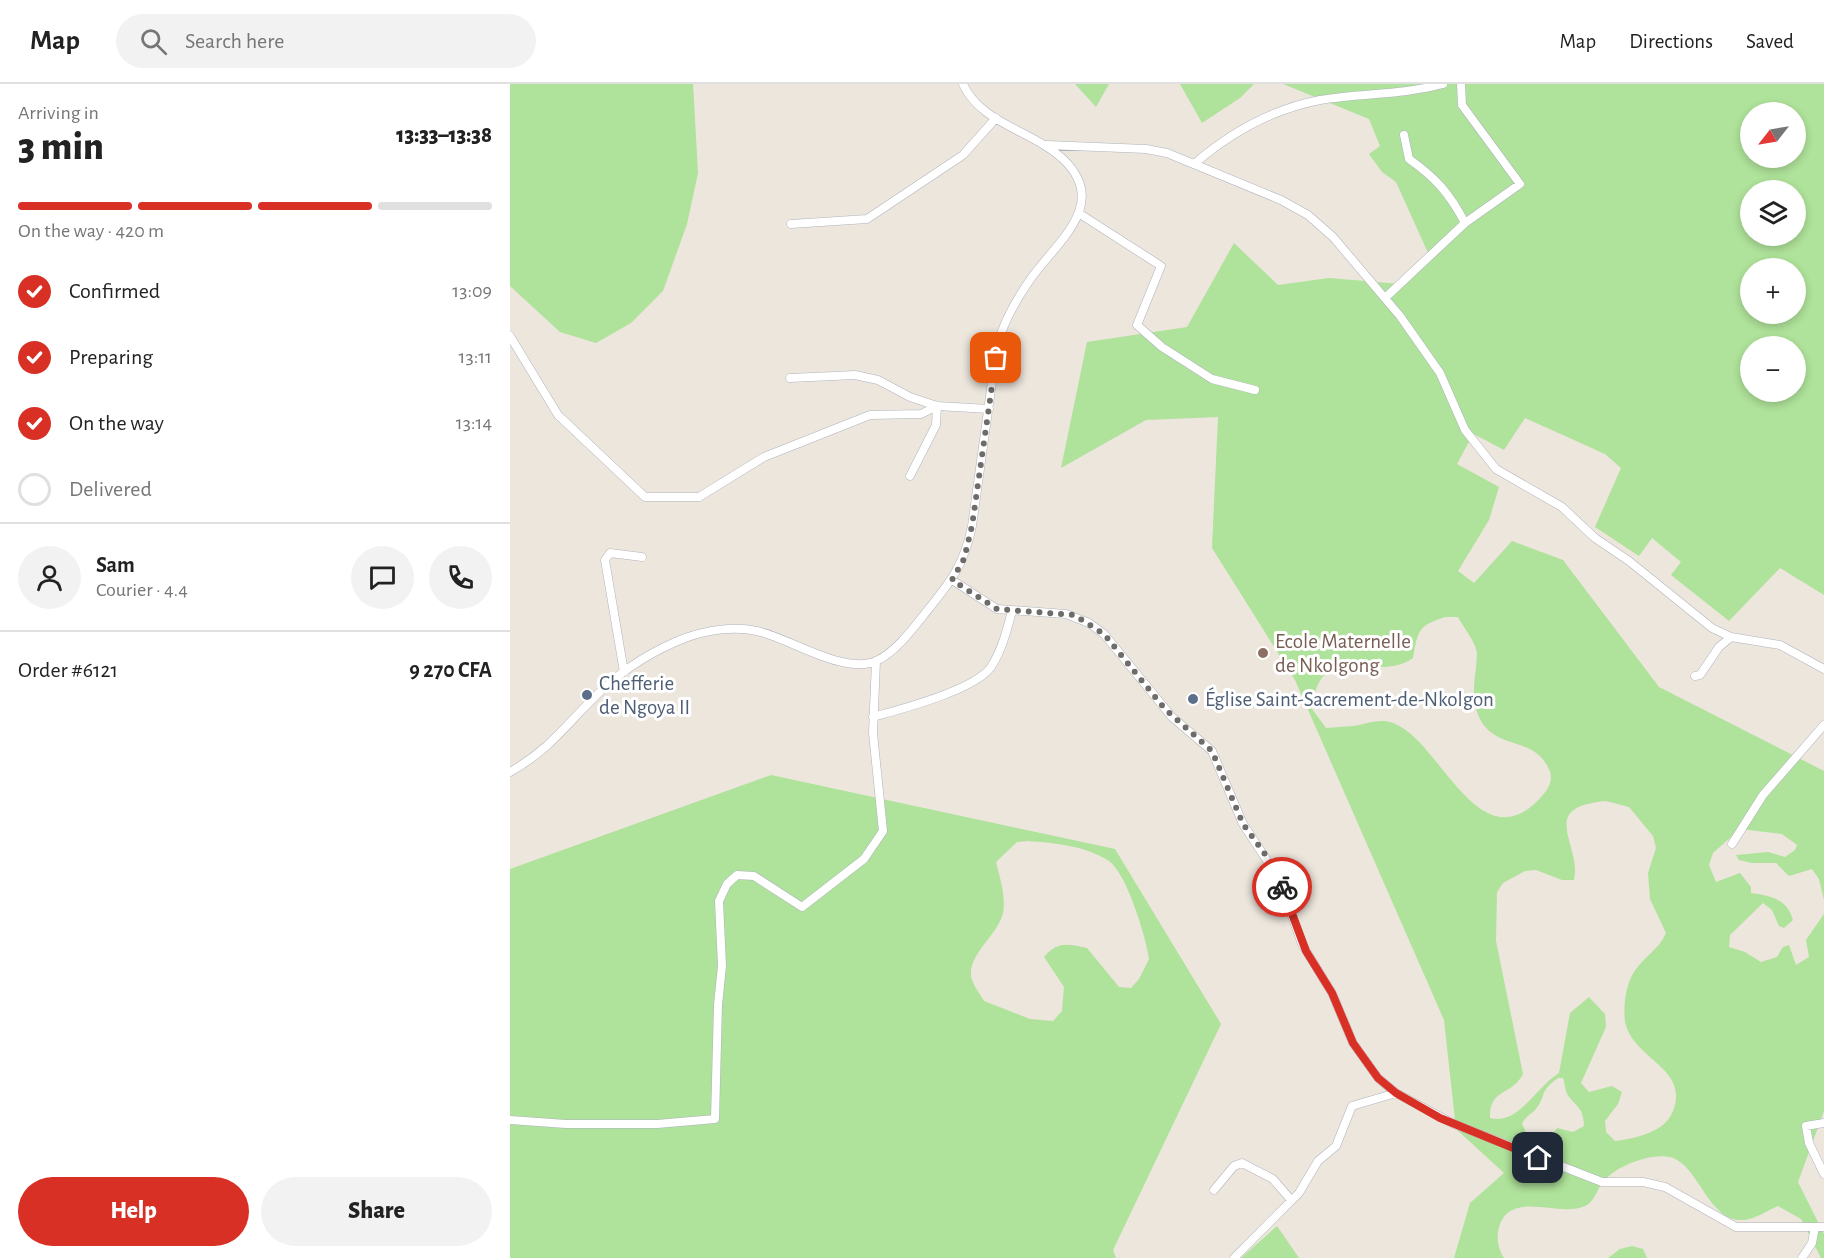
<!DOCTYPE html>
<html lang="en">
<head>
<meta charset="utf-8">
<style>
  :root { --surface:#fff; --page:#f2f2f2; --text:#222; --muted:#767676; --line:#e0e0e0; --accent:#d93025 }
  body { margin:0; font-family:"Alegreya Sans",sans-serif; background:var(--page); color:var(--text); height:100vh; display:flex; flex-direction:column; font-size:22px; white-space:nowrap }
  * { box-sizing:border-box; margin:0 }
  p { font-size:20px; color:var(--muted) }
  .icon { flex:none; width:33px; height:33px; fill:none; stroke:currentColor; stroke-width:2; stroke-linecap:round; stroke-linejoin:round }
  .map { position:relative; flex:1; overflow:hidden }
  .side { display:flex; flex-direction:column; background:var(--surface); width:510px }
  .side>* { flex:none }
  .needle { width:39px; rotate:239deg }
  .fabs { position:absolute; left:1230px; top:18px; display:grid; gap:12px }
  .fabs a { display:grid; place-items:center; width:66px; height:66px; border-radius:50%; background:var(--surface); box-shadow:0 3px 9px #0003; font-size:30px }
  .pin { position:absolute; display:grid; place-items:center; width:51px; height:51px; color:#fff; margin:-26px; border-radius:12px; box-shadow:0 3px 9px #0006 }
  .courier { position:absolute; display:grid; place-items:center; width:60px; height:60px; margin:-30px; border:4px solid #d93025; border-radius:50%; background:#fff; color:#222; box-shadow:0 2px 8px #0007 }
  .overview em { font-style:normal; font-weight:800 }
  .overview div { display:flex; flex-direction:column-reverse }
  .overview { display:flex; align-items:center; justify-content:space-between; height:102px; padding:0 18px }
  h1 { font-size:39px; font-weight:800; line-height:45px }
  .bar { display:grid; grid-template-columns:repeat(4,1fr); gap:9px 6px; align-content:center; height:72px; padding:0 18px }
  .bar i { height:8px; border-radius:4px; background:var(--line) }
  .bar .on { background:var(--accent) }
  .bar p { grid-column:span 4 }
  .line { display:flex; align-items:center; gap:15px; padding:0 18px; border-top:2px solid var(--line) }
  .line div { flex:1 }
  .round { display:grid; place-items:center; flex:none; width:63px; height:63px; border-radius:32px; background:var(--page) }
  ol { padding:0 18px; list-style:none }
  li { display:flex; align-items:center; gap:18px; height:66px }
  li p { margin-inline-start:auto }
  li .icon { padding:6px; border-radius:50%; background:var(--accent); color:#fff; stroke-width:4 }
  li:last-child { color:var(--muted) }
  li i { width:33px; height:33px; border:3px solid var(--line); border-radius:50% }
  .cta { display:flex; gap:12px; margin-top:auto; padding:12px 18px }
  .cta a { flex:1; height:69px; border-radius:36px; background:var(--accent); color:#fff; font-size:24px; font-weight:800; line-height:69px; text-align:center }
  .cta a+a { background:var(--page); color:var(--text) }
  header { display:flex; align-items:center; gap:36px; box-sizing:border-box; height:84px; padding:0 30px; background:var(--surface); border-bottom:2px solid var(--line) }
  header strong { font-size:28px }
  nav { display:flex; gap:33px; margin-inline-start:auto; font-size:21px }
  .search { width:420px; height:54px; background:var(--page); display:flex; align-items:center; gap:15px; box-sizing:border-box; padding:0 21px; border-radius:33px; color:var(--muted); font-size:22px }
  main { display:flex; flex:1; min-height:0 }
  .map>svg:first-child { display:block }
</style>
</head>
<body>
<header>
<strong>Map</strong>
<div class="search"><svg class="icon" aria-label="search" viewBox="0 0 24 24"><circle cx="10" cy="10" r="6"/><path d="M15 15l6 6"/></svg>Search here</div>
<nav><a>Map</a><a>Directions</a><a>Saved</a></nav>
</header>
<main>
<section class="side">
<div class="overview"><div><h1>3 min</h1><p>Arriving in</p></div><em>13:33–13:38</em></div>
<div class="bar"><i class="on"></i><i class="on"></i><i class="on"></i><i></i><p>On the way · 420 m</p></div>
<ol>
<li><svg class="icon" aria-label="check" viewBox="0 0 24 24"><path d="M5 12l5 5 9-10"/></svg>Confirmed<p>13:09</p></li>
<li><svg class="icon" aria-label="check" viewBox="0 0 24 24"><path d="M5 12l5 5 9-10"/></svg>Preparing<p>13:11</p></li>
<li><svg class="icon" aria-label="check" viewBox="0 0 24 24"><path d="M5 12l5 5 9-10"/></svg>On the way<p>13:14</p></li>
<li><i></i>Delivered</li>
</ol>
<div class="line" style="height:108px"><a class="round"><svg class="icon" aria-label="person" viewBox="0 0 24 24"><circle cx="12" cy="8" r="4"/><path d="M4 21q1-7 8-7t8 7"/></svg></a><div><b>Sam</b><p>Courier · 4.4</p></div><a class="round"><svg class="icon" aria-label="chat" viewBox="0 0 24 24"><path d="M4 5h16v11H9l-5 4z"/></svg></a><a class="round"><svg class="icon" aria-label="phone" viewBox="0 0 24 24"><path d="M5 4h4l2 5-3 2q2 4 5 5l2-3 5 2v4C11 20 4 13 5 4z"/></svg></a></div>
<div class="line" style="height:78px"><div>Order #6121</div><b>9 270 CFA</b></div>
<div class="cta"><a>Help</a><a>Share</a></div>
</section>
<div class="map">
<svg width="1314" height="1174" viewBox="0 0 1314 1174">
  <rect width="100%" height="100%" fill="#ece6dd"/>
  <!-- green -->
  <path fill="#afe29a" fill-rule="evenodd" d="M0 0H183L188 89 177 140 153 207 121 239 86 259 50 248 0 202Z
    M565 0H599L586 23Z
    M670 0H744L730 14 692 39Z
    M773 0H1314V511L1270 484 1219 537 1161 491 1171 478 1142 454 1129 472 1085 443 1111 384 1095 370 1015 334 994 366 956 346 961 354 947 380 989 403 979 436 948 487 964 499 1002 457 1053 476 1149 603 1314 687V816L1309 795 1302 785 1279 792 1266 779H1242L1229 776 1226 771 1258 768 1275 773 1285 766 1287 761 1272 750 1230 745 1203 769 1199 781 1206 798 1230 789 1241 803V809C1262 812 1277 815 1283 836L1274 844 1269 842 1262 826 1253 819 1220 851 1219 863 1235 868 1251 878 1267 873 1273 863 1279 861 1286 881 1299 873 1296 856 1314 830V1027L1288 1098 1314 1150V1174H1311L1291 1135 1268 1122C1258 1126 1245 1135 1234 1136 1198 1139 1189 1080 1160 1073 1139 1069 1102 1083 1091 1101 1086 1108 1084 1118 1075 1122 1048 1134 1001 1105 989 1143 986 1153 988 1165 994 1174H944L960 1119 994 1089 946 1045 934 936 785 596 702 464 708 333 636 336 551 384 577 258 677 243 724 159 768 201 819 194 891 200 919 171 886 98 872 88 859 70 870 62 859 35ZM1240 28H1286V74H1240ZM1240 106H1286V152H1240ZM1240 184H1286V230H1240ZM1240 262H1286V308H1240ZM935 533H948C953 543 966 558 967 569 967 588 960 608 967 628 981 668 1021 650 1038 683 1044 694 1040 703 1032 712 973 779 935 669 891 643 873 632 862 639 844 642 835 643 825 643 816 644L802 625C810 551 866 601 903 574 908 546 908 542 935 533ZM1096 717 1119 723 1143 752 1146 764 1138 789 1140 815 1156 849C1149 866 1133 873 1124 888 1116 900 1113 922 1115 937 1121 975 1180 983 1163 1027 1155 1048 1127 1054 1105 1057L1096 1048 1095 1037 1108 1020 1112 1008 1102 1002 1079 1008 1071 999 1096 943 1095 930 1079 913 1060 929 1049 989C1026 1003 1008 1042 980 1034 979 1004 1002 1012 1013 990L986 857 987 808 993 799 1015 787 1026 786 1052 796H1064C1072 760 1026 723 1096 717ZM1048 994H1053C1055 999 1055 1008 1059 1013 1069 1025 1073 1024 1074 1042L1063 1048 1047 1044 1033 1064C1021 1063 1018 1051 1012 1040 1015 1033 1020 1031 1025 1026 1037 1012 1028 1008 1048 994Z
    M261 691 605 765 711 940 603 1166 606 1174H0V785ZM518 757C545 759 576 762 599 777 617 790 636 853 639 875L629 895 621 904 609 903 577 864C558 860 548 857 534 873L554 903 552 927 543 937 520 935 474 917C470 910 462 900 461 892 459 869 488 851 493 829 496 813 490 794 486 778L507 758Z
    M767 1142 789 1174H731Z
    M1122 1162 1133 1165 1137 1174H1098L1110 1165Z"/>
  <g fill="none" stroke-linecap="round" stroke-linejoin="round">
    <!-- minor casing -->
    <g stroke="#b0b2be" stroke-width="9">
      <path id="minor" d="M894 51 899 75C926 94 940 110 955 139
        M537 61 636 65 657 69 771 116 798 131 823 153 890 232 930 289 955 346 986 385 1052 423 1085 454 1119 477 1202 544 1221 553 1270 561 1314 585
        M684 80C720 49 763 25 810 16 851 9 892 11 933 0
        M570 130 651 182 627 241 652 263 702 295 745 306
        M281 140 357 135 453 71 486 34
        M875 214 955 139 1010 100 952 21 951 0
        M0 252 48 331 135 413H189L254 373 360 331 411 330 427 322
        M280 294 345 291 368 296 400 313 427 322 479 325
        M400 392 426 341 427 322
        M442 496 487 525 556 530 579 539 594 550 662 633 702 667 733 740 768 793 792 860 822 909 843 959 868 994 886 1009 944 1040 1092 1098H1133L1155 1103 1226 1143H1314
        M114 588 95 476 100 469 132 473
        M1185 592 1190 591 1209 563 1221 553
        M363 633C391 625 465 606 481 583 492 566 497 546 502 527
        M0 688C44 663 59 636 94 604 117 583 147 565 175 554 197 546 224 542 247 547 280 554 336 593 368 576 385 568 401 547 413 532 438 501 454 483 462 442L487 262C494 236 507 214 522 193 548 157 599 120 554 76 524 47 471 40 453 0
        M1222 760 1253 711 1314 641
        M0 1036 56 1040H147L205 1035 208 921 212 882 209 817 217 800 227 791 244 792 292 823 354 775 373 747 363 649 366 577
        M1314 1039 1296 1042 1299 1059 1314 1090
        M704 1106 724 1082 732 1079 763 1095 781 1116
        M724 1174 789 1109 808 1077 826 1062 842 1022 886 1009
        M1292 1174 1302 1159 1305 1143"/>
    </g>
    <!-- minor -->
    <use href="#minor" stroke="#fff" stroke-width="8"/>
  </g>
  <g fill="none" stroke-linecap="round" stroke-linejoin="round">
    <!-- done -->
    <path stroke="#6e6c69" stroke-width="6" stroke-dasharray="0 10.8" d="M486 274 462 442 454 475 442 496 487 525 564 531 594 550 655 625 702 667 733 740 760 777 772 803"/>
    <!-- route -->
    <path stroke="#d93025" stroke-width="8" d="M772 803 796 867 822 909 843 959 868 994 886 1009 930 1034 1028 1074"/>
  </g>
  <!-- markers -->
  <circle fill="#8d6e63" stroke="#fff" stroke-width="2" cx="753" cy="569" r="6"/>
  <g fill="#5c6f8a" stroke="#fff" stroke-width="2">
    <circle cx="77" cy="611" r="6"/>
    <circle cx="683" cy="615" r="6"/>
  </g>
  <g text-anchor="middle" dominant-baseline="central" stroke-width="6" stroke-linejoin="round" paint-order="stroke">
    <!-- education labels -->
    <g font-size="21" fill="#785e54" stroke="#fff" text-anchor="start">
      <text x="765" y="557">Ecole Maternelle<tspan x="765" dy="24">de Nkolgong</tspan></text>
    </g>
    <!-- service labels -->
    <g font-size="21" fill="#4e5e75" stroke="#fff" text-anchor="start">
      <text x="89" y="599">Chefferie<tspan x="89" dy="24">de Ngoya II</tspan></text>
      <text x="695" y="615">Église Saint-Sacrement-de-Nkolgon</text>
    </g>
  </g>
</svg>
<div class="fabs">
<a><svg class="needle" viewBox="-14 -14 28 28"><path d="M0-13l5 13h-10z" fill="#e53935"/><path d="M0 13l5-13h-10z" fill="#767676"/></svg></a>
<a><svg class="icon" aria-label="layers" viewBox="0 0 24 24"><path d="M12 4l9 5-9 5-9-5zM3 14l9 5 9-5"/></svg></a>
<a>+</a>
<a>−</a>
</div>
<div class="pin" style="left:486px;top:274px;background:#ea580c"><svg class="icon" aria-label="bag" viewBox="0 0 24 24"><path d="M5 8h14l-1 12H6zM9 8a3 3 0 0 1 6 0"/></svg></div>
<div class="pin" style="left:1028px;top:1074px;background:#1f2937"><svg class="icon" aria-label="home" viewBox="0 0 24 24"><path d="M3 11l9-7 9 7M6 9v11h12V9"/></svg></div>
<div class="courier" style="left:772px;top:803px"><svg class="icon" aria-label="bike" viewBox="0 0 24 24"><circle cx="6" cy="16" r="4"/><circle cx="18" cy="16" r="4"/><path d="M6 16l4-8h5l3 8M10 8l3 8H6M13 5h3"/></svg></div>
</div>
</main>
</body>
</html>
